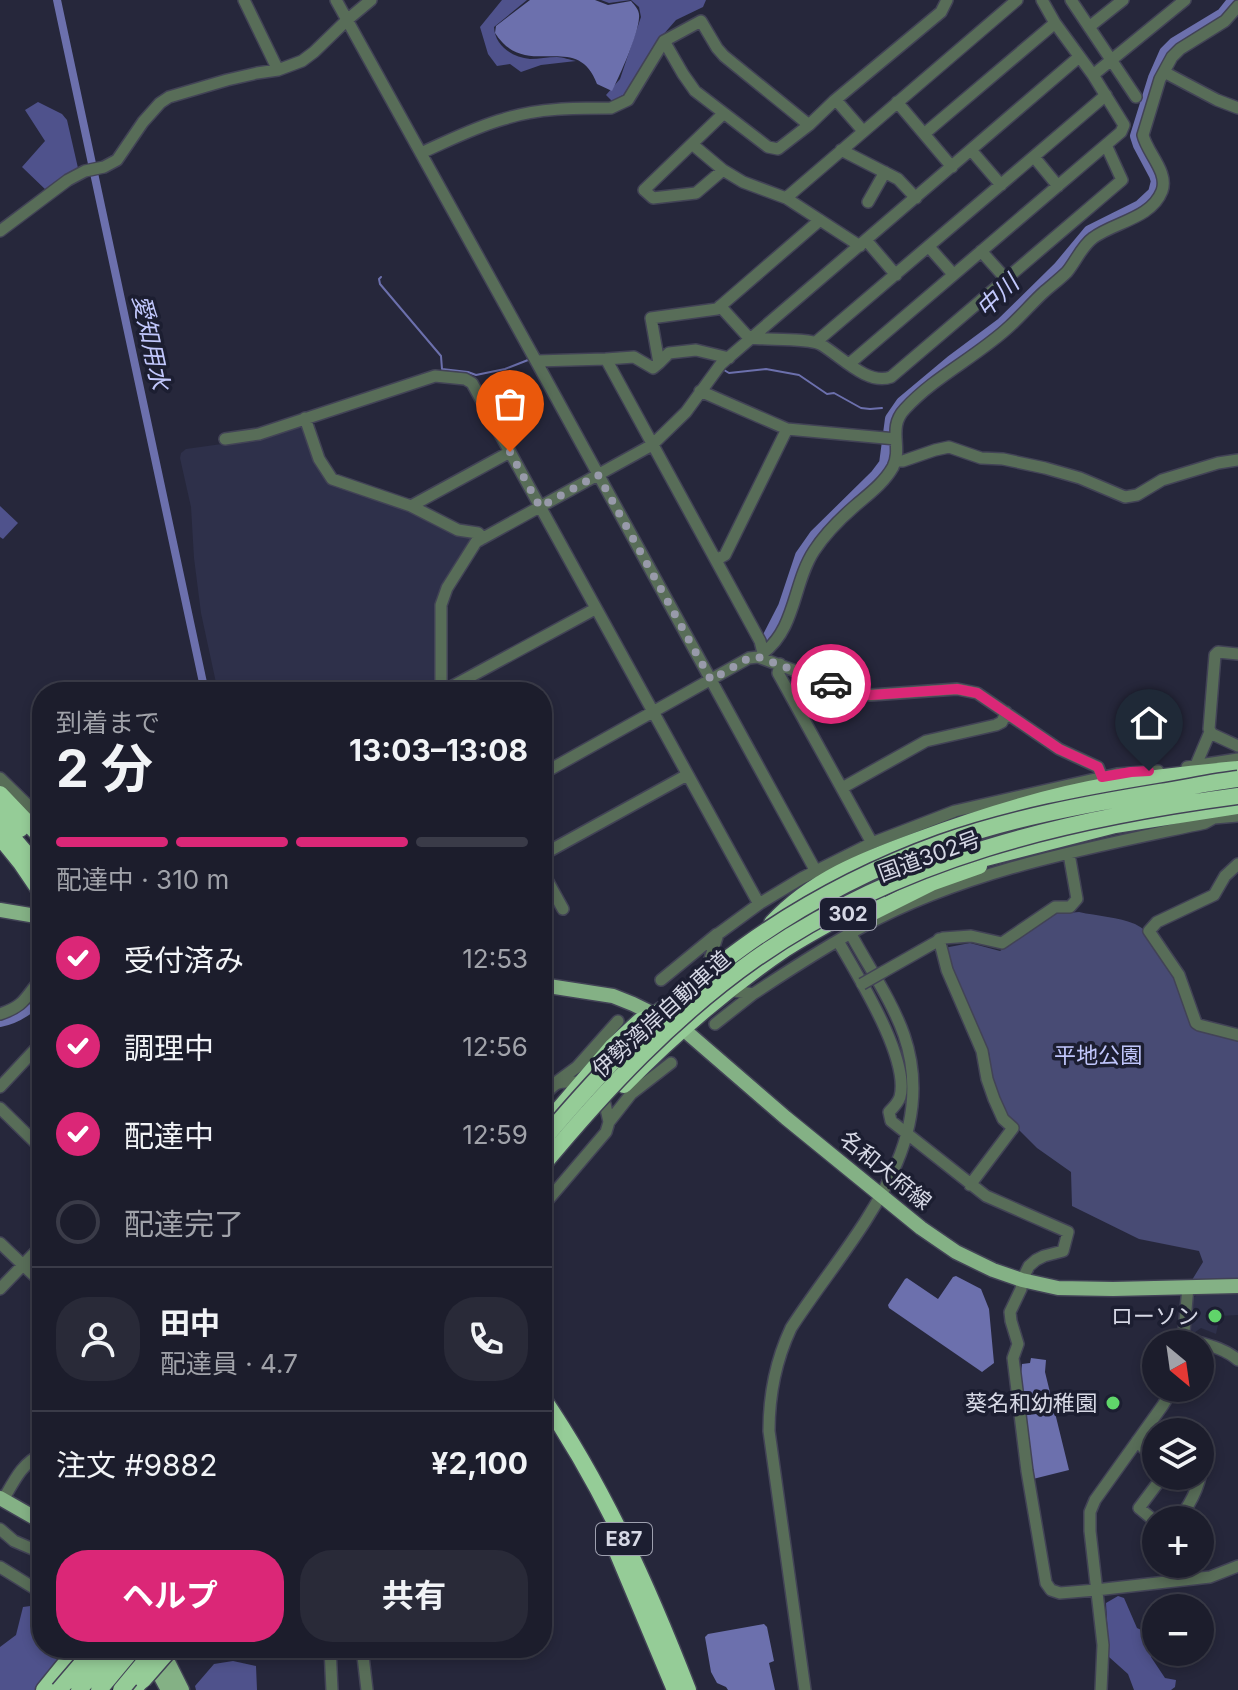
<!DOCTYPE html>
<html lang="ja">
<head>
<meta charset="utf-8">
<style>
  :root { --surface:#1c1d2c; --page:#292a38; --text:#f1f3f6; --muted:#a0a2a9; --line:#3a3b48; --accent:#db2777 }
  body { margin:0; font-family:Inter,"Noto Sans JP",sans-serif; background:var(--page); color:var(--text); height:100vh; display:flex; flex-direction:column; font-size:30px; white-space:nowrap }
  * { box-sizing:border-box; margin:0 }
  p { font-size:26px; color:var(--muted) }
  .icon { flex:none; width:44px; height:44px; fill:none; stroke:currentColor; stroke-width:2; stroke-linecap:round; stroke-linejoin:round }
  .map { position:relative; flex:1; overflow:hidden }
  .side { position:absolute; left:32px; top:682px; width:520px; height:976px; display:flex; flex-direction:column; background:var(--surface); border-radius:32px; box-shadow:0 4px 12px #0003,0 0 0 2px var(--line) }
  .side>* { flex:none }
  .needle { width:52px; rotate:151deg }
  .buttons { position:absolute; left:1142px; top:1330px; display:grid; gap:16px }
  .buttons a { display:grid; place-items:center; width:72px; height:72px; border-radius:50%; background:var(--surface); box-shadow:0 4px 12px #0003,0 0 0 2px var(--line); font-size:40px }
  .pin { position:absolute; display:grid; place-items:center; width:68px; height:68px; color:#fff; margin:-82px -34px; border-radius:50% 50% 50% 0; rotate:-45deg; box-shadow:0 0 8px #0007 }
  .pin .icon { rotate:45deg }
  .courier { position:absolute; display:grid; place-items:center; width:80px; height:80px; margin:-40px; border:6px solid #db2777; border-radius:50%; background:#fff; color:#222; box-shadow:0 2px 10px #0007 }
  .overview em { font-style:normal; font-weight:700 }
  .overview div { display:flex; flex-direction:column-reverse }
  .overview { display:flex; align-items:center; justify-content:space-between; height:136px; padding:0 24px }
  h1 { font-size:52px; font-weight:700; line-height:60px }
  .bar { display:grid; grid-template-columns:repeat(4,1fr); gap:12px 8px; align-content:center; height:96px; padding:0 24px }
  .bar i { height:10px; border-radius:6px; background:var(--line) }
  .bar .active { background:var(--accent) }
  .bar p { grid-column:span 4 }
  .line { display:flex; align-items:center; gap:20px; padding:0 24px; border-top:2px solid var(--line) }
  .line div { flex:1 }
  .round { display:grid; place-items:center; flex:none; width:84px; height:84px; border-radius:32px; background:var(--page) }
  ol { padding:0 24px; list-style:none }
  li { display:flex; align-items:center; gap:24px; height:88px }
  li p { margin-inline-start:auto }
  li .icon { padding:8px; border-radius:50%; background:var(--accent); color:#fff; stroke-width:4 }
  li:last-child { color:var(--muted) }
  li i { width:44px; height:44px; border:4px solid var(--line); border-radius:50% }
  .cta { display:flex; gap:16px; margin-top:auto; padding:16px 24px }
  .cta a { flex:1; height:92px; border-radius:32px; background:var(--accent); color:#fff; font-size:32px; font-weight:700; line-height:92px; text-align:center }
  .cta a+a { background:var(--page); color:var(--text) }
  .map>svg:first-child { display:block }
</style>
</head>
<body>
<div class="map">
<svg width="1238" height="1690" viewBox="0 0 1238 1690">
  <rect width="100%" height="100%" fill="#26273b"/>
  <!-- built -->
  <path fill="#2e304a" d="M301 424 321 471 377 496 471 534 474 539 443 588 439 692H218L201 613 194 558 191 507 180 458 181 453 186 449 257 439Z
    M1238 1291V1315L1220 1316 1216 1334 1201 1328 1191 1335 1192 1299 1201 1292Z"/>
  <!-- green -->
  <path fill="#484b74" d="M1079 912C1097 916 1119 917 1135 924 1169 941 1189 995 1206 1027L1238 1036V1278L1192 1280 1203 1262 1199 1251 1139 1239 1072 1206 1071 1172 1037 1148 1006 1117 991 1075 989 1052 966 1008 944 948 970 943 1000 951 1056 914Z"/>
  <!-- forest -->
  <path fill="#4f528c" d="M502 0H527L494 27C495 46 512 57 530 59 539 59 548 57 557 57 563 57 570 60 576 61L541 65 521 72 510 64 497 66 488 54 480 27Z
    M601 0H706L703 7 676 20 662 36 625 94 612 101 606 95 620 79 641 17 639 7 631 0 609 3Z
    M38 102 62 114 67 120 78 168 47 191 22 167 45 141 25 110Z
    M0 506 18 523 3 539 0 537Z
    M1118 1596 1124 1598 1137 1628 1156 1637V1648L1151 1657 1165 1678 1176 1680 1175 1687 1171 1690H1134L1128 1674 1109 1657 1106 1603Z
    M38 1605 42 1612V1648H62L66 1654 38 1690H0V1647L16 1635 23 1607Z
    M233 1661 256 1666 257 1690H196L195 1686 214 1664Z"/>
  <!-- water -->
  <path fill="#6c70ad" d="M530 0H595L608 5 631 1C635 6 640 10 639 18 638 35 620 75 612 91L597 84C577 29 526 82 495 33L496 26Z
    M956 1276 981 1289 989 1309 994 1363 982 1372 889 1308 888 1305 905 1279 907 1278 938 1299 953 1277Z
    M1031 1358 1046 1360 1045 1372 1069 1470 1033 1479 1020 1383 1022 1364 1030 1363Z
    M764 1624 767 1627 774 1661 769 1663 775 1690H728L726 1687 717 1683 711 1672 705 1637 708 1634Z"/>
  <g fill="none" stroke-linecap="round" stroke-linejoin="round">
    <!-- stream -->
    <path stroke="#6c70ad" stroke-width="2" d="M381 277 379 279 380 284 441 356 442 369 468 372 476 375 505 369 528 360
      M724 370 729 373 766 369 799 375 827 394 834 393 861 408 870 409 882 408"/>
    <!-- canal -->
    <path stroke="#6c70ad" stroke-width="8" d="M57 0 205 692
      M0 1023C17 1020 31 1010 42 998"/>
    <!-- river -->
    <path stroke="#6c70ad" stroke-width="14" d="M767 642 785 607 802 556 816 536 877 476 886 464 892 419 903 403 952 362 1003 324 1060 268 1090 232 1140 207 1155 193 1158 181 1156 175 1140 145 1137 136 1155 78 1166 53 1175 44 1223 15 1235 0"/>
    <!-- minor-tunnel -->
    <path stroke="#404254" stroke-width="11" stroke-dasharray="11 5.5" stroke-linecap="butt" d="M826 890 853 938"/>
    <!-- minor casing -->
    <g stroke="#424356" stroke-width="14">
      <path id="minor" d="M244 0 278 70
        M336 0 536 361 813 866
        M1071 0 1136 97
        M1089 27 1123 0
        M664 41 683 74 695 91 768 147 778 149 809 125 834 101 941 12 947 0
        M1164 72 1217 100 1238 108
        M1093 75 1185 0
        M836 100 863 131
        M897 102 952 167
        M723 114 644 190 653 198 696 193 723 170 743 182 786 198 860 246
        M924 134 1055 23
        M692 144 723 170
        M841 150 898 179 916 198
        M971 150 1001 185
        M421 153C448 141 475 127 504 119 538 108 575 108 611 108L628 100 664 41 701 21 717 48 724 56 809 125
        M1034 157 1058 186
        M786 198 1017 0
        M868 202 885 172
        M0 231 68 180 85 171 104 167 117 160 143 122 160 103 169 97 227 80 257 73 278 70 302 61 314 52 347 20 371 0
        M866 240 896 275
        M929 247 953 274
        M981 251 1006 279
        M720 306 750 339
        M751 338C767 340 808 338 820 344 840 355 867 386 891 377L1122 180 1106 145
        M816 342 1106 95
        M729 358 696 350 669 353 659 363 651 318 717 309 820 220
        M606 359 634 357 653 368 659 363
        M536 361 606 359 760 641 763 653 762 657
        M849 364 1121 132 1124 125 1093 75 1055 23 1042 0
        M700 391 787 429 896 439
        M305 418 319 459 332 479 411 506 458 530 478 533 483 538
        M225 439 259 434 435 376 465 379 472 383 759 904
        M896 461H903L935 450 949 447 981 458 1003 459 1045 468 1080 478 1125 497 1137 495 1162 480 1218 463 1238 460
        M411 506 510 452
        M716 560 725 555 787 429
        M763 653C796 629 793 583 814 551 825 534 840 519 855 506 869 494 884 483 893 467 903 447 887 428 905 409 935 376 977 357 1010 326 1022 315 1032 303 1044 292 1052 285 1060 279 1067 272 1076 261 1082 246 1093 238 1114 222 1151 219 1162 191 1169 172 1147 153 1143 135L1160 79 1172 57 1180 49 1225 21 1238 6
        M1238 654 1218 652 1215 655 1209 729 1212 734 1238 746
        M780 664 778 673 872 843
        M441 688 451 687 595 609
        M441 692V605L447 588 476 542 652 445 686 412 721 364 1079 57
        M1196 765 1210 732
        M1187 767 1238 759
        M542 774 749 658 758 657 849 691 871 695 957 689 977 693 1059 749 1098 767 1102 777
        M0 778 42 819
        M842 788 926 741 996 725 1002 722 1006 712
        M542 855 687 775
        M1238 864 1225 876 1214 895 1157 922 1149 931 1179 975 1196 1023 1199 1025 1238 1035
        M542 871 563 909
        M939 939 947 970 982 1051 987 1079 994 1099 1003 1119 1013 1128 970 1185
        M838 941C857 975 910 1058 900 1097 898 1103 893 1108 889 1112L891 1121 986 1196 1068 1232 1063 1251 1044 1256 1036 1260 1029 1266 1022 1280 1021 1289 1010 1312 1011 1321 1018 1344 1013 1358 1027 1471 1046 1583 1051 1590 1060 1593 1096 1590 1210 1577 1238 1566
        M710 969V959L718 934 759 904 802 878 872 843 955 811 1117 774 1158 771
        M883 972 943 938 971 936 1002 943 1055 907H1070L1077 899 1069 854
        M661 980 717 934
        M729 990 753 994C788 971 824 947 862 927 967 870 1089 848 1205 823L1214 818 1238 816
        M0 1014C27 1005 25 996 42 978
        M715 1024 753 994
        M558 1081 577 1067 618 1021
        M0 1087 42 1042
        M542 1098C559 1078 557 1083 581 1082
        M0 1108 42 1149
        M609 1122 631 1094 671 1063
        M542 1207 606 1132 609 1122 605 1104
        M0 1243 42 1283
        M0 1289 42 1245
        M1184 1338C1203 1344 1223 1347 1238 1360
        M1183 1343 1188 1287
        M1137 1441 1156 1461
        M3 1500C14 1481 22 1463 42 1454
        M1178 1520C1192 1502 1203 1481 1202 1457L1200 1456
        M1156 1522 1139 1508 1163 1476
        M0 1529 14 1541 42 1553
        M0 1567 42 1593
        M330 1648 332 1690
        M362 1648 367 1690
        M805 1690 769 1431C769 1394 775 1362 791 1328 847 1241 943 1148 904 1035 892 1001 870 969 853 938
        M1101 1690 1103 1645 1090 1531V1512L1095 1500 1163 1405 1173 1388"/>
    </g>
    <!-- major casing -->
    <g stroke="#424356" stroke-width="17">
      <path id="major" d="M0 910 42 917
        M542 985 613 996 633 1004 682 1028 786 1118 921 1228 956 1252 993 1270 1022 1280 1058 1288 1113 1289 1238 1286
        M0 1498 42 1522
        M145 1648 168 1690
        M161 1648 182 1690"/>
    </g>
    <!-- highway casing -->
    <g stroke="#424356" stroke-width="19">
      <path id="highway" d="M0 794 42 838
        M0 807 20 829
        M0 823 42 872
        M0 837 21 863 42 894
        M966 863 1115 825 1238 806
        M861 918 931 883 979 866
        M772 923C812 880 863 860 918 840 980 817 1046 796 1111 785 1153 777 1196 773 1238 769
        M624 1085C674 1034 726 989 785 949 814 930 847 914 877 897
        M543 1128 613 1046 640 1021 655 1015 661 1010
        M542 1397C604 1488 648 1587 688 1690
        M612 1540 675 1690
        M44 1690 78 1648
        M133 1690 142 1680"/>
    </g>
    <!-- minor -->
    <use href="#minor" stroke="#586d58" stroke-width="11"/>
    <!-- major -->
    <use href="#major" stroke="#84b185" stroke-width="14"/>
    <!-- highway -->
    <use href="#highway" stroke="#95cc97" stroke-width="16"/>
    <!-- minor-bridge casing -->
    <g stroke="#424356" stroke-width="14" stroke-linecap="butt">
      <path id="minor-bridge" d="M862 984 883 972"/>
    </g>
    <!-- highway-bridge casing -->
    <g stroke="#424356" stroke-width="19" stroke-linecap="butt">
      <path id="highway-bridge" d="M542 1141C602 1070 667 1001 743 947 803 904 872 868 941 843 1011 818 1087 804 1160 792 1186 788 1212 782 1238 779
        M542 1166C605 1090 674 1016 755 959 900 858 1065 819 1238 796
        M143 1680 171 1648
        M59 1690 95 1648
        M79 1690 114 1648
        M99 1690 134 1648
        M121 1690 156 1648"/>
    </g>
    <!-- minor-bridge -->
    <use href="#minor-bridge" stroke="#586d58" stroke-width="11"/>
    <!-- highway-bridge -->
    <use href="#highway-bridge" stroke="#95cc97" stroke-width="16"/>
  </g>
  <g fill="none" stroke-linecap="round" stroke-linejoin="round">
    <!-- done -->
    <path stroke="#989aaa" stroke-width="8" stroke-dasharray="0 14.4" d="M510 452 540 507 598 475 711 680 749 658 758 657 831 684"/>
    <!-- route -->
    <path stroke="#db2777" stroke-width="10" d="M831 684 849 691 871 695 957 689 977 693 1059 749 1098 767 1102 777 1131 772 1149 771"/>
  </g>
  <!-- markers -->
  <g fill="#60d56a" stroke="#1c1e31" stroke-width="3">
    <circle cx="1215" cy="1316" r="8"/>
    <circle cx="1113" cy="1403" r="8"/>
  </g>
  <g text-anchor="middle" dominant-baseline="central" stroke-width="7" stroke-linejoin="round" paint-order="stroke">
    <!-- shield labels -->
    <g fill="#1c1e31" stroke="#9ea0af" stroke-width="2">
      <rect x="820" y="898" width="56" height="32" rx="6"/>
      <rect x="596" y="1523" width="56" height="32" rx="6"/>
    </g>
    <g font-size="20" font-weight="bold" fill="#d6d8e5">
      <text x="848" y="914">302</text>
      <text x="624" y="1539">E87</text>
    </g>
    <!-- street labels -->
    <g font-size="22" fill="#d6d8e5" stroke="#1c1e31">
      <text transform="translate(929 856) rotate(-20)">国道302号</text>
      <text transform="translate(661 1014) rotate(-42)">伊勢湾岸自動車道</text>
      <text transform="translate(886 1170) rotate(39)">名和大府線</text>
    </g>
    <!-- park labels -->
    <g font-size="22" fill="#c0c6fb" stroke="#1c1e31">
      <text x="1098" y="1055">平地公園</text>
    </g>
    <!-- poi labels -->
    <g font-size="22" fill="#d6d8e5" stroke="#1c1e31" text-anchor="end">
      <text x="1199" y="1316">ローソン</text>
      <text x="1097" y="1403">葵名和幼稚園</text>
    </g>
    <!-- water labels -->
    <g font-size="24" font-style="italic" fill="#c2c8fd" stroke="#1c1e31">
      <text transform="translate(997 296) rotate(-44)">中川</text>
      <text transform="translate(151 342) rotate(78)">愛知用水</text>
    </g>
  </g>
</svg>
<div class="buttons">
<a><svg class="needle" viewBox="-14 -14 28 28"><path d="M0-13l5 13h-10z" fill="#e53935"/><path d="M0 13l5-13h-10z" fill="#a0a2a9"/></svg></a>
<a><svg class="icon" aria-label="layers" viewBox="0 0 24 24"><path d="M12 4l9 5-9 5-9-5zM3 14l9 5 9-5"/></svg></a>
<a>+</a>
<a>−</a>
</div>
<div class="pin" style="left:510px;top:452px;background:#ea580c"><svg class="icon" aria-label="bag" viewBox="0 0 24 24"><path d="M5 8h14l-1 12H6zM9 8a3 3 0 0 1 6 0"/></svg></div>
<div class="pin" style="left:1149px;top:771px;background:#1f2937"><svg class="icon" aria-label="home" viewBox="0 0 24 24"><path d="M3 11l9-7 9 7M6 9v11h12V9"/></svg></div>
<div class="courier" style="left:831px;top:684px"><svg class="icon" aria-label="car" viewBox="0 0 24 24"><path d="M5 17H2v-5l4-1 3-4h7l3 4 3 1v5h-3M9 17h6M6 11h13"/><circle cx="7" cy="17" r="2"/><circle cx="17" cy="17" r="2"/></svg></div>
<section class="side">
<div class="overview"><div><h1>2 分</h1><p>到着まで</p></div><em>13:03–13:08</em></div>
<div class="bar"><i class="active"></i><i class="active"></i><i class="active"></i><i></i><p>配達中 · 310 m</p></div>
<ol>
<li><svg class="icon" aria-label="check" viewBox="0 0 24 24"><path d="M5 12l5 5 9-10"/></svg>受付済み<p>12:53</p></li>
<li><svg class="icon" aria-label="check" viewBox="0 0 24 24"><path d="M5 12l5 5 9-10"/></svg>調理中<p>12:56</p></li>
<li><svg class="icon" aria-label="check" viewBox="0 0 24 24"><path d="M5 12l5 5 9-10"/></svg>配達中<p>12:59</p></li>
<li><i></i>配達完了</li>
</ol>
<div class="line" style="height:144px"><a class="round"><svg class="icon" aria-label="person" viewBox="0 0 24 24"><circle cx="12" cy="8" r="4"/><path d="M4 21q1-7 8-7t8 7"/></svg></a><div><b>田中</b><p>配達員 · 4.7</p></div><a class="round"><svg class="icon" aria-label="phone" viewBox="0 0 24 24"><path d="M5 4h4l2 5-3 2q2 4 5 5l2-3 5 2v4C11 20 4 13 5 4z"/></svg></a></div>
<div class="line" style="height:104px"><div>注文 #9882</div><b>¥2,100</b></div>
<div class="cta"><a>ヘルプ</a><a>共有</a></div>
</section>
</div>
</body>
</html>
